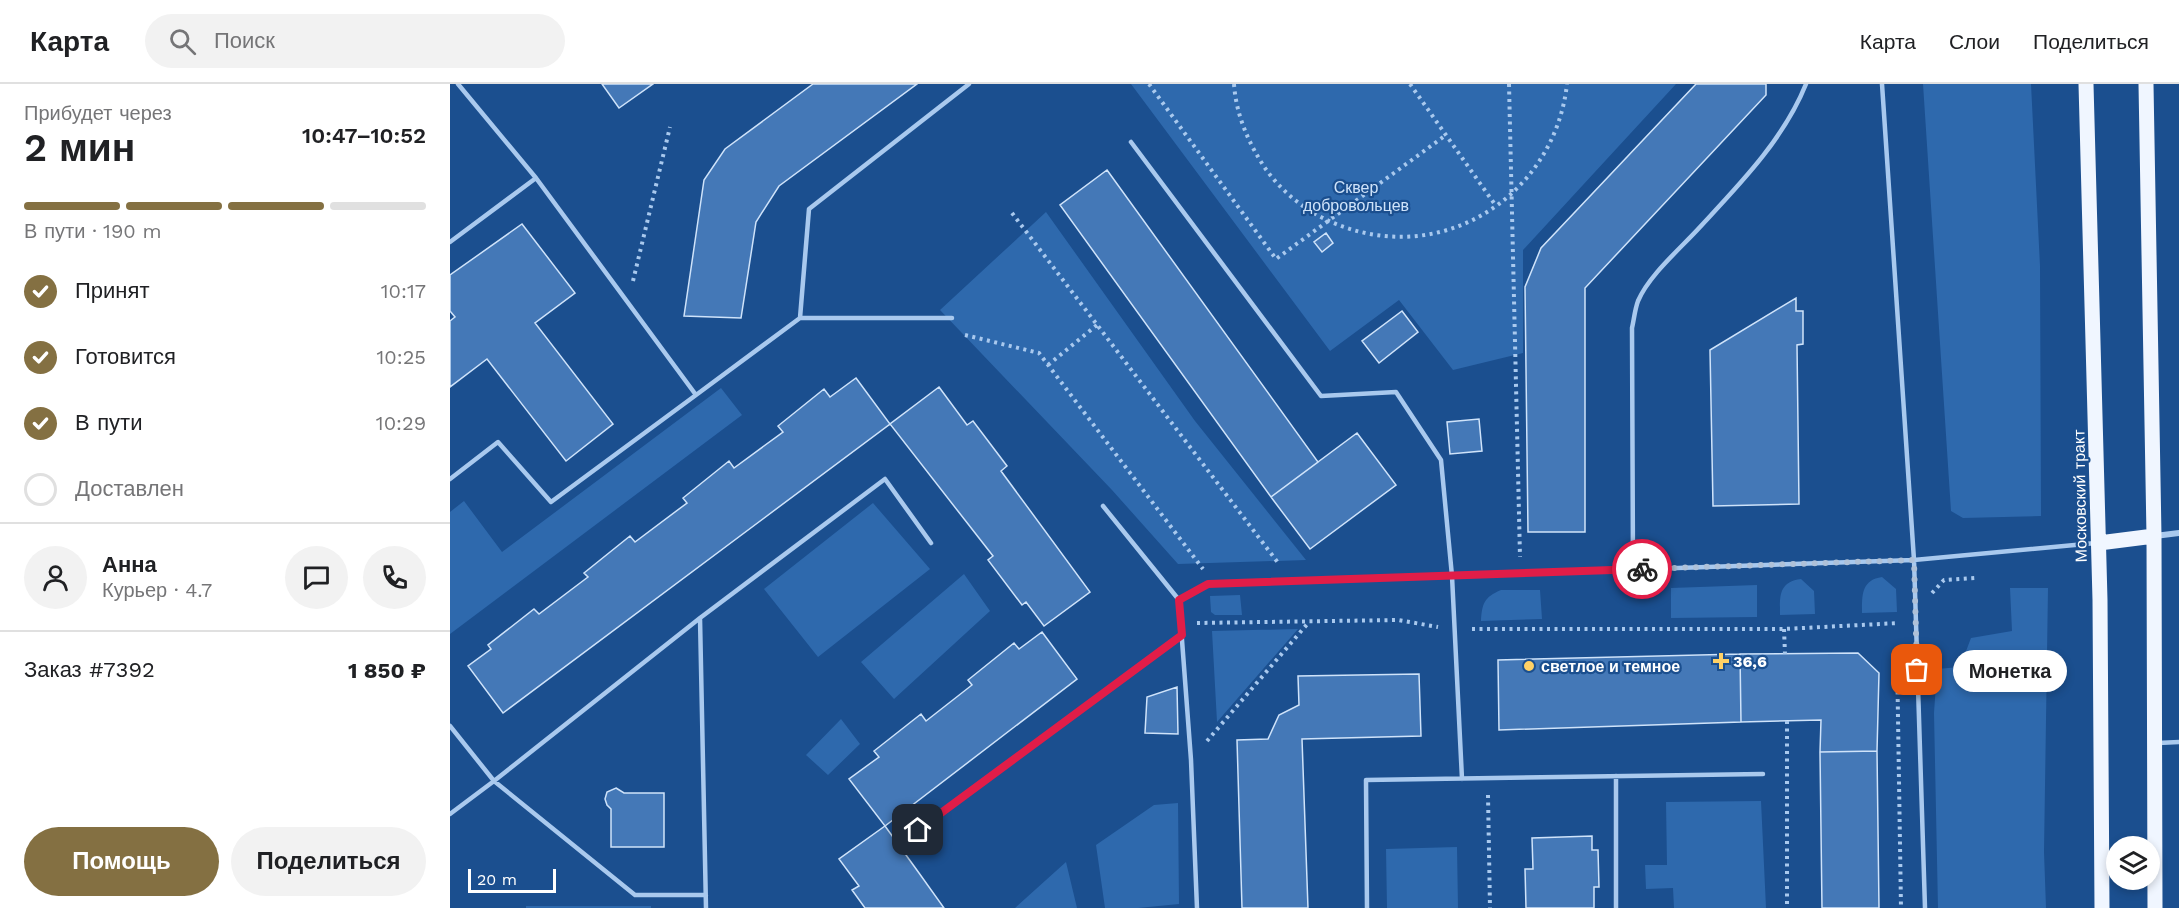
<!DOCTYPE html>
<html lang="ru">
<head>
<meta charset="utf-8">
<style>
  :root { --surface:#fff; --page:#f2f2f2; --text:#202124; --muted:#757577; --line:#e0e0e0; --accent:#847042 }
  body { margin:0; font-family:"Work Sans",sans-serif; background:var(--page); color:var(--text); height:100vh; display:flex; flex-direction:column; font-size:22px; white-space:nowrap }
  * { box-sizing:border-box; margin:0 }
  p { font-size:20px; color:var(--muted) }
  .icon { flex:none; width:33px; height:33px; fill:none; stroke:currentColor; stroke-width:2; stroke-linecap:round; stroke-linejoin:round }
  .map { position:relative; flex:1; overflow:hidden }
  .sheet { display:flex; flex-direction:column; background:var(--surface); width:450px }
  .sheet>* { flex:none }
  .controls { position:absolute; left:1656px; top:752px; display:grid; gap:12px }
  .controls a { display:grid; place-items:center; width:54px; height:54px; border-radius:50%; background:var(--surface); box-shadow:0 3px 9px #0003; font-size:30px }
  .scale { position:absolute; left:18px; bottom:15px; width:88px; box-sizing:border-box; padding-left:6px; border:3px solid #fff; border-top:0; font-size:16px; line-height:21px; white-space:nowrap; color:#fff; -webkit-text-stroke:4px #1b4f8f; paint-order:stroke }
  .pin { position:absolute; display:grid; place-items:center; width:51px; height:51px; color:#fff; margin:-26px; border-radius:12px; box-shadow:0 3px 9px #0006 }
  .courier { position:absolute; display:grid; place-items:center; width:60px; height:60px; margin:-30px; border:4px solid #e11d48; border-radius:50%; background:#fff; color:#222; box-shadow:0 2px 8px #0007 }
  .bubble { position:absolute; height:42px; border-radius:21px; background:var(--surface); box-shadow:0 3px 9px #0003; font-size:20px; font-weight:600; line-height:42px; text-align:center }
  .summary em { font-style:normal; font-weight:600 }
  .summary div { display:flex; flex-direction:column-reverse }
  .summary { display:flex; align-items:center; justify-content:space-between; height:102px; padding:0 24px }
  h1 { font-size:39px; font-weight:600; line-height:45px }
  .bar { display:grid; grid-template-columns:repeat(4,1fr); gap:9px 6px; align-content:center; height:72px; padding:0 24px }
  .bar i { height:8px; border-radius:4px; background:var(--line) }
  .bar .active { background:var(--accent) }
  .bar p { grid-column:span 4 }
  .line { display:flex; align-items:center; gap:15px; padding:0 24px; border-top:2px solid var(--line) }
  .line div { flex:1 }
  .round { display:grid; place-items:center; flex:none; width:63px; height:63px; border-radius:32px; background:var(--page) }
  ol { padding:0 24px; list-style:none }
  li { display:flex; align-items:center; gap:18px; height:66px }
  li p { margin-inline-start:auto }
  li .icon { padding:6px; border-radius:50%; background:var(--accent); color:#fff; stroke-width:4 }
  li:last-child { color:var(--muted) }
  li i { width:33px; height:33px; border:3px solid var(--line); border-radius:50% }
  .cta { display:flex; gap:12px; margin-top:auto; padding:12px 24px }
  .cta a { flex:1; height:69px; border-radius:36px; background:var(--accent); color:#fff; font-size:24px; font-weight:600; line-height:69px; text-align:center }
  .cta a+a { background:var(--page); color:var(--text) }
  header { display:flex; align-items:center; gap:36px; box-sizing:border-box; height:84px; padding:0 30px; background:var(--surface); border-bottom:2px solid var(--line) }
  header strong { font-size:28px }
  nav { display:flex; gap:33px; margin-inline-start:auto; font-size:21px }
  .search { width:420px; height:54px; background:var(--page); display:flex; align-items:center; gap:15px; box-sizing:border-box; padding:0 21px; border-radius:33px; color:var(--muted); font-size:22px }
  main { display:flex; flex:1; min-height:0 }
  .map>svg:first-child { display:block }
</style>
</head>
<body>
<header>
<strong>Карта</strong>
<div class="search"><svg class="icon" aria-label="search" viewBox="0 0 24 24"><circle cx="10" cy="10" r="6"/><path d="M15 15l6 6"/></svg>Поиск</div>
<nav><a>Карта</a><a>Слои</a><a>Поделиться</a></nav>
</header>
<main>
<section class="sheet">
<div class="summary"><div><h1>2 мин</h1><p>Прибудет через</p></div><em>10:47–10:52</em></div>
<div class="bar"><i class="active"></i><i class="active"></i><i class="active"></i><i></i><p>В пути · 190 m</p></div>
<ol>
<li><svg class="icon" aria-label="check" viewBox="0 0 24 24"><path d="M5 12l5 5 9-10"/></svg>Принят<p>10:17</p></li>
<li><svg class="icon" aria-label="check" viewBox="0 0 24 24"><path d="M5 12l5 5 9-10"/></svg>Готовится<p>10:25</p></li>
<li><svg class="icon" aria-label="check" viewBox="0 0 24 24"><path d="M5 12l5 5 9-10"/></svg>В пути<p>10:29</p></li>
<li><i></i>Доставлен</li>
</ol>
<div class="line" style="height:108px"><a class="round"><svg class="icon" aria-label="person" viewBox="0 0 24 24"><circle cx="12" cy="8" r="4"/><path d="M4 21q1-7 8-7t8 7"/></svg></a><div><b>Анна</b><p>Курьер · 4.7</p></div><a class="round"><svg class="icon" aria-label="chat" viewBox="0 0 24 24"><path d="M4 5h16v11H9l-5 4z"/></svg></a><a class="round"><svg class="icon" aria-label="phone" viewBox="0 0 24 24"><path d="M5 4h4l2 5-3 2q2 4 5 5l2-3 5 2v4C11 20 4 13 5 4z"/></svg></a></div>
<div class="line" style="height:78px"><div>Заказ #7392</div><b>1 850 ₽</b></div>
<div class="cta"><a>Помощь</a><a>Поделиться</a></div>
</section>
<div class="map">
<svg width="1729" height="824" viewBox="0 0 1729 824">
  <rect width="100%" height="100%" fill="#1b4f8f"/>
  <!-- green -->
  <path fill="#2e69ad" d="M681 0H1226L1073 166V269L1003 286 949 216 880 267Z
    M1473 0H1581L1590 182 1591 432 1513 434 1501 427Z
    M596 128 745 337 856 476 728 480 662 406 490 226Z
    M271 304 292 331 0 550V428L14 417 52 468Z
    M423 419 480 485 368 573 314 505Z
    M514 490 540 527 444 615 411 578Z
    M1432 493 1446 505 1447 528 1412 529C1412 512 1411 496 1432 493Z
    M1351 495 1364 507 1365 530 1330 531C1330 513 1328 498 1351 495Z
    M1307 501V533L1221 534V504Z
    M1560 504H1598L1594 768 1596 824H1488L1484 629 1487 585 1510 583 1521 554 1562 547Z
    M1051 506H1090L1092 535 1031 537C1032 520 1034 513 1051 506Z
    M790 511 792 531H765L761 528 760 512Z
    M848 545 767 638 762 547Z
    M391 635 410 660 378 691 356 671Z
    M1311 717 1316 824H1224L1223 804 1196 805 1195 781H1217L1216 718Z
    M728 719 729 820 688 824H655L646 761 704 721Z
    M1007 763 1008 824H937L936 765Z
    M616 778 627 824H565Z
    M76 822H201V824H76Z"/>
  <!-- building -->
  <path fill="#4478b7" stroke="#cfe3fa" stroke-width="1.5" d="M152 0H203L169 24Z
    M363 0H467L329 102 306 138 291 234 234 232 254 96 275 65Z
    M1246 0H1316V11L1135 204V448H1078L1075 203 1091 164Z
    M657 86 868 378 821 413 610 121Z
    M72 140 125 209 85 239 163 340 116 377 37 275 0 303V237L5 233 0 227V191Z
    M876 149 883 159 872 168 864 158Z
    M1346 214V227H1353V260L1347 261 1349 420 1263 422 1260 266Z
    M952 227 968 248 929 279 912 257Z
    M406 294 440 340 53 629 18 582 41 565 38 561 84 525 89 530 138 493 134 489 180 452 185 458 237 419 233 414 279 377 284 384 333 348 328 342 374 305 380 313Z
    M489 303 517 341 523 337 557 382 551 387 640 508 594 542 576 518 572 521 538 476 543 472 440 340Z
    M1029 335 1032 367 1000 370 997 338Z
    M907 349 946 401 860 465 821 413Z
    M592 548 627 595 435 742 399 695 429 673 424 667 471 630 476 637 522 601 518 596 564 559 569 565Z
    M1408 569 1429 589 1427 667 1370 668 1371 636 1291 638 1290 570Z
    M1290 570 1291 638 1049 646 1048 576Z
    M969 590 971 652 852 655 858 824H792L787 656 818 655 829 631 849 621 848 592Z
    M727 603 728 650 695 649 697 613Z
    M1427 667 1429 824H1372L1370 668Z
    M166 704 174 709H214V763H161V725L157 721 155 715 157 708Z
    M435 742 469 789 494 824H415L402 806 409 802 389 775Z
    M1142 752V766H1148L1149 803H1144V824H1076L1075 785H1083L1082 754Z"/>
  <g fill="none" stroke-linecap="round" stroke-linejoin="round">
    <!-- path -->
    <path stroke="#a9c9ee" stroke-width="4" stroke-dasharray="3 4.5" stroke-linecap="butt" d="M699 0 826 175 996 51
      M784 0C786 29 797 56 813 81 832 110 862 132 894 143 999 180 1105 108 1117 0
      M960 0 1046 122
      M1059 0 1070 473
      M562 129 829 480
      M183 197 220 43
      M515 251 589 269 753 485
      M598 281 647 241
      M1482 509 1494 496 1525 494
      M747 539 948 536 988 543
      M1022 545H1334L1449 539
      M1334 545 1335 570
      M1447 570 1451 824
      M1337 637V824
      M757 657 859 538
      M1038 711 1040 824"/>
    <!-- lane -->
    <path stroke="#a9c9ee" stroke-width="4.5" d="M1432 0 1464 476 1475 824
      M681 58 871 312 946 308 991 376 1002 492 1012 695
      M0 158 86 94
      M350 234H502
      M246 311 350 234 359 125 519 0
      M0 395 48 358 101 418 246 311 86 94 8 0
      M653 422 729 516
      M1183 486 1182 244C1184 235 1185 225 1188 217 1199 191 1231 164 1250 143 1290 100 1334 55 1356 0
      M250 534 256 824
      M0 642 44 697 185 811H256
      M1708 659 1729 658
      M0 730 44 697 250 534 435 395 481 459
      M468 746 732 551
      M747 824 741 676 729 516 758 500 1464 476 1646 459
      M917 824 916 696 1313 690
      M1166 824V692"/>
    <!-- street -->
    <path stroke="#a9c9ee" stroke-width="6" d="M1705 452 1729 449"/>
    <!-- primary -->
    <path stroke="#f0f6ff" stroke-width="15" d="M1636 0 1650 516 1652 824
      M1696 0 1704 452 1705 824
      M1649 459 1704 452"/>
  </g>
  <g fill="none" stroke-linecap="round" stroke-linejoin="round">
    <!-- done -->
    <path stroke="#afc1d8" stroke-width="6" stroke-dasharray="0 10.8" d="M1192 485 1464 476 1467 586"/>
    <!-- route -->
    <path stroke="#e11d48" stroke-width="8" d="M468 746 732 551 729 516 758 500 1192 485"/>
  </g>
  <!-- markers -->
  <g fill="#ffd166" stroke="#1b4f8f" stroke-width="2">
    <path d="M1268 568h6v6h6v6h-6v6h-6v-6h-6v-6h6z"/>
    <circle cx="1079" cy="582" r="6"/>
  </g>
  <g text-anchor="middle" dominant-baseline="central" stroke-width="4.5" stroke-linejoin="round" paint-order="stroke">
    <!-- park labels -->
    <g font-size="16" fill="#cfe3fa" stroke="#1b4f8f">
      <text x="906" y="103">Сквер<tspan x="906" dy="18">добровольцев</tspan></text>
    </g>
    <!-- street labels -->
    <g font-size="16" fill="#fff" stroke="#1b4f8f">
      <text transform="translate(1630 412) rotate(-91)">Московский тракт</text>
    </g>
    <!-- poi labels -->
    <g font-size="16" font-weight="bold" fill="#fff" stroke="#1b4f8f" text-anchor="start">
      <text x="1283" y="577">36,6</text>
      <text x="1091" y="582">светлое и темное</text>
    </g>
  </g>
</svg>
<div class="controls">
<a><svg class="icon" aria-label="layers" viewBox="0 0 24 24"><path d="M12 4l9 5-9 5-9-5zM3 14l9 5 9-5"/></svg></a>
</div>
<div class="scale">20 m</div>
<div class="pin" style="left:1467px;top:586px;background:#ea580c"><svg class="icon" aria-label="bag" viewBox="0 0 24 24"><path d="M5 8h14l-1 12H6zM9 8a3 3 0 0 1 6 0"/></svg></div>
<div class="pin" style="left:468px;top:746px;background:#1f2937"><svg class="icon" aria-label="home" viewBox="0 0 24 24"><path d="M3 11l9-7 9 7M6 9v11h12V9"/></svg></div>
<div class="courier" style="left:1192px;top:485px"><svg class="icon" aria-label="bike" viewBox="0 0 24 24"><circle cx="6" cy="16" r="4"/><circle cx="18" cy="16" r="4"/><path d="M6 16l4-8h5l3 8M10 8l3 8H6M13 5h3"/></svg></div>
<div class="bubble" style="left:1503px;top:566px;width:114px">Монетка</div>
</div>
</main>
</body>
</html>
